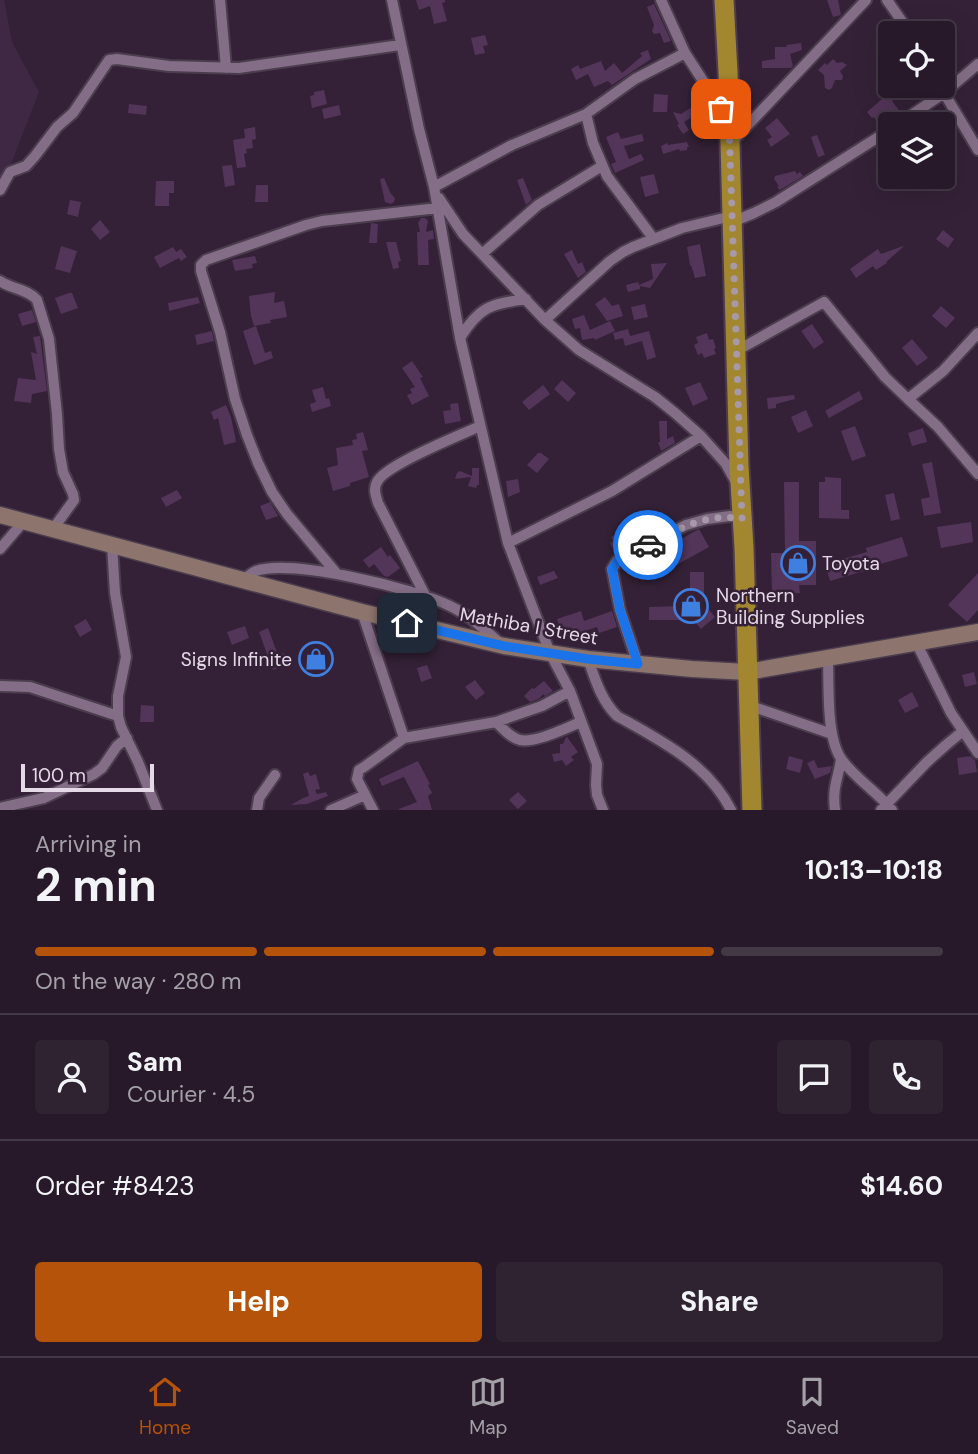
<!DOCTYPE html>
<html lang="en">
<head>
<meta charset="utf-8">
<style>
  :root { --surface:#271929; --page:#2f2231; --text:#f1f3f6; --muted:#a4a0a8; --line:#433846; --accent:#b45309 }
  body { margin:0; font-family:"DM Sans",sans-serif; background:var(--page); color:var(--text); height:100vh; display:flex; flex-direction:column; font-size:26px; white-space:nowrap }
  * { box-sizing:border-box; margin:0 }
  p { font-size:23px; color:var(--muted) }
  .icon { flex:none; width:38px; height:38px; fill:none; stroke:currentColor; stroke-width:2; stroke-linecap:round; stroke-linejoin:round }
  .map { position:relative; height:810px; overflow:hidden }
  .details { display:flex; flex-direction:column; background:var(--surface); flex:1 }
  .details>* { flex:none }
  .tools { position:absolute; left:878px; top:21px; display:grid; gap:14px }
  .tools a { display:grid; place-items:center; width:77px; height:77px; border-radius:7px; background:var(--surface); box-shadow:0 7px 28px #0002,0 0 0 2px var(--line); font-size:35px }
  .scale { position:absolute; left:21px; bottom:18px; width:133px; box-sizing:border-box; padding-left:7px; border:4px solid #e5d9e7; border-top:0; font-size:19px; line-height:24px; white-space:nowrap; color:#e5d9e7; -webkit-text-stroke:5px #342137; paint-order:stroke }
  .pin { position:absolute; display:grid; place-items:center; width:60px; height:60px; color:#fff; margin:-30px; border-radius:14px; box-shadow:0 4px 10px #0006 }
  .courier { position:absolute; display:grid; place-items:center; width:70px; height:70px; margin:-35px; border:5px solid #1a73e8; border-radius:50%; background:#fff; color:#222; box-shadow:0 2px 9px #0007 }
  .headline em { font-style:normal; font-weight:700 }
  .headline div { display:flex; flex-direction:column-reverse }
  .headline { display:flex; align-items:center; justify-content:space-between; height:119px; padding:0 35px }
  h1 { font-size:46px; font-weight:700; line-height:52px }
  .bar { display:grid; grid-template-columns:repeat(4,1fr); gap:10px 7px; align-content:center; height:84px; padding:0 35px }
  .bar i { height:9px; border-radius:5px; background:var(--line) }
  .bar .active { background:var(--accent) }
  .bar p { grid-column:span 4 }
  .line { display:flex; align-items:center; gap:18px; padding:0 35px; border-top:2px solid var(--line) }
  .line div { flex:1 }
  .round { display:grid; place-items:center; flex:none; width:74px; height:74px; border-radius:7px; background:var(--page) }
  .primary-button { display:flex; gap:14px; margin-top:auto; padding:14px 35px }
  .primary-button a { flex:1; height:80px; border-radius:7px; background:var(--accent); color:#fff; font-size:28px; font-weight:700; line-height:80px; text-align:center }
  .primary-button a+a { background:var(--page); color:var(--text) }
  .tabs { display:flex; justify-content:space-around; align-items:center; height:98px; border-top:2px solid var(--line); background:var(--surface); font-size:19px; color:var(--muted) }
  .tabs a { display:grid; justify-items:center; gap:4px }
  .tabs .active { color:var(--accent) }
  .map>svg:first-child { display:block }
</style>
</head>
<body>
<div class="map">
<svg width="978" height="810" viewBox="0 0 978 810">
  <rect width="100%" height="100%" fill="#342137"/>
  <!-- built -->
  <path fill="#3f2843" d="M0 0H4L12 42 39 92 0 192Z"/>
  <!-- building -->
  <path fill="#533559" d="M416 0H445V2L442 3 447 21 434 24 430 6 419 10Z
    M827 0H838L841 15 833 17Z
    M654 4 671 41 664 43 660 33 654 34 652 31 654 25 647 7Z
    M485 35 488 45 483 46 485 53 475 55 471 38Z
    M801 43 802 50 790 54 793 66 791 68H762V61L775 59V47H787L786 45Z
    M648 50 651 59 612 85 608 81 594 87 588 74 576 80 571 69 578 65 580 69 601 61 605 71 614 63 622 73 642 56 640 53Z
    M833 59 837 63 842 62 847 65 840 71 843 76 842 80H835L832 88 829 90 825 88 824 75 818 70 825 63 827 65Z
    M324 90 327 104 312 108 310 96 314 95V92Z
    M889 93 895 99 892 101 901 113 891 121 880 127 874 117 872 118 867 112Z
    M654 94 668 95 667 112H653Z
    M129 104 147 106 146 115 128 113Z
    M339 105 341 115 324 119 322 109Z
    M695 105 700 112 684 122 689 130 683 134 677 125 679 124 673 112 681 114Z
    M777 118 790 134 771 147 767 140 772 137 765 128Z
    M255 127 256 139 252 140 253 148 246 149 247 153 244 154 246 167 237 168 233 140 245 138 244 129Z
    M618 132 621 139 642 134 644 141 624 146 629 159 641 154 644 160 615 173 611 164 616 162 606 137Z
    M817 135 825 155 818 157 811 137Z
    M687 142 689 147H687V150L680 151 679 149 663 154 661 146 667 143 668 145Z
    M232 165 235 185 225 187 222 166Z
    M795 171 797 174 800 172 803 176 780 190 777 187 779 186 774 179 775 176Z
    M654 174 659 193 645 197 640 177Z
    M384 178 391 194 395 198 394 202 391 204 385 202 380 179Z
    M523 178 532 200 526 205 517 180Z
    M156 181H174V193H169V206H155Z
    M256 185H268V202H255Z
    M70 200 81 202 78 217 67 214Z
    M421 218H425L428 221 426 232 433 230 434 239 428 240 429 265H418L417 232H420L418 223Z
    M100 220 110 232 100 240 91 229Z
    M371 223 378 224 377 243H369Z
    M943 230 954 239 948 248 936 239Z
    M386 242H396L401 261 398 262 399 268 393 269Z
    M700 244 706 276 695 278 691 265H690L687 247Z
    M61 246 77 251 70 273 55 269Z
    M903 246V247L886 262 887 263 876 270 873 266 856 278 850 269 878 249 881 254Z
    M173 247 176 252 181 249 187 257 181 261 179 258 160 268 154 257Z
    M572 250 578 264 582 262 586 272 578 278 564 254Z
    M255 256 257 263 252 264 253 268 235 271 232 260Z
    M667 263 650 288 640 286V289L628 292 626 285 638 282 639 285 653 279 651 264Z
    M275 292 274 303 284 301 287 317 270 320 271 323 254 326 251 316 249 296Z
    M69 293H72L78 308 61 314 55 298Z
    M198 297 200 303 169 311 168 303Z
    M605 297 612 306 619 304 623 316 607 321 595 304Z
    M645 304 648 317 634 320 631 307Z
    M941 306 955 318 946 328 932 316Z
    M32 310 36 322 22 326 18 314Z
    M584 315 590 330 610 321 615 331 595 340 594 338 582 340 580 328 575 329 572 319Z
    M812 324 824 342 814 349 801 331Z
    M256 326 265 353 271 351 273 358 254 365 243 331Z
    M628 329 630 336 649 331 656 357 647 360 642 341 625 346 623 338 615 340 613 333Z
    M212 331 214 341 197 345 195 335Z
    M707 333 709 340 713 339 716 348 714 349 716 354 704 358 702 353 698 355 694 345 698 343 696 337Z
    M40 336 47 391 32 394 31 403 14 401 18 378 36 380 31 352 37 354 33 337Z
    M912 339 928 358 917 366 902 348Z
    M412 361 423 377 420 378 429 396 412 405 407 395 412 393 410 389 415 387 402 368Z
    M562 380 576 393 568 402 554 389Z
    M700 382 708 399 693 406 685 388Z
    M543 385 550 394 529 410 522 402Z
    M323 387 326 399 329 398 331 406 312 412 310 404 316 402 312 390Z
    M859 391 863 399 829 418 825 411Z
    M794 395 795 399 776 404V408L768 409 767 398Z
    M458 403 461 421 445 424 443 411 451 410 450 404Z
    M226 405 231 417 236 442 224 445 218 418 214 420 211 412Z
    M806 410 813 426 798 433 791 417Z
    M659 421H667V439L673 436 675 443 661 451 658 442H660Z
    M855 426 866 456 852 461 841 431Z
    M923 428 927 442 912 446 908 433Z
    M363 432 368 450 362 451 369 477 350 483V486L333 491 327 468 338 465 336 448 353 445 352 440 357 439 356 434Z
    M538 453H541L549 459 537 473 527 465Z
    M932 462 941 513 924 516 921 499 930 497 922 464Z
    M472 468H479V485H477L476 488 468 486 471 477 455 479 457 473 460 471 472 476Z
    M825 477 841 478V510H849V519L819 518V482H825Z
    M518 479 520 492 508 497 506 481Z
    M784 482H799V541H816V585H799L800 593 772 594 771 553H785Z
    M177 490 182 498 166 507 161 498Z
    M894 493 900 519 891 521 885 495Z
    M270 502 278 516 266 520 260 506Z
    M628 520 635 531 631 539 613 549 610 543 613 541 611 537 623 530Z
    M971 522 973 542 941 548 937 527Z
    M699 529 709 547 651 579 647 572 635 578 630 568Z
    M902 537 908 556 870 567 871 569 830 581 825 564 867 552 866 548Z
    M381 547 388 557 390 555 400 568 388 577 384 576 374 564 369 568 363 560Z
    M554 571 558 578 540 585 537 577Z
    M690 572H704V604L715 617 701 629 690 616 686 620H649V607L680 606 690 597Z
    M978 573V610L967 622 948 605Z
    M581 611 584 621 612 611 617 627 599 633 597 627 563 638 557 619Z
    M86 619 92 630 80 637 74 626Z
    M245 626 249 638 232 645 227 632Z
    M268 628 278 655 284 653 289 664 273 670 259 632Z
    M329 651 330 665 304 668 302 654Z
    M427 665 432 678 421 682 417 668Z
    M974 672 977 684 965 687 962 675Z
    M475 680 485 693 476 700 465 687Z
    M544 681 553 691 545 696 543 694 539 699 530 702 524 696 532 688 534 689Z
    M912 692 919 706 905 713 898 700Z
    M141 705 154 706V722H140Z
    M566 737H567L578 752 571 757 574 760 566 766 562 760 554 762 552 754 560 753V744H563Z
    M789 756 803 760 800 773 786 769Z
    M970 756 975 760 977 772 959 775 957 758Z
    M814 760 818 768 832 766 830 773 815 779 807 763Z
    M418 761 430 784 428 785 432 793 428 796 432 810H399V809L417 802 404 777 382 786 379 779Z
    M308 772 310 776 316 774 320 789 315 790 317 794 326 792 328 796 307 804 291 805 303 798 309 796 303 774Z
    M518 792 527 801 518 809 509 800Z"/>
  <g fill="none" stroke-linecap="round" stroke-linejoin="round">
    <!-- street casing -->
    <g stroke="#4b3c4e" stroke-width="14">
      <path id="street" d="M220 0 226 68
        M392 0 419 129 434 187 460 338 508 543 550 653 570 691 593 753 597 764 596 785 597 795 603 810
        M661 0 685 53 727 118
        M887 0 910 33
        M940 86 978 150
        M898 124 944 93 978 64
        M731 143 866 0
        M434 187 512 145 586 114
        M0 190 10 172 26 166 35 156 57 127 73 113 109 60 117 59 169 66 239 68 400 45
        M439 198 463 234 545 320 579 350 655 397 675 413 701 436 726 464 737 484
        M732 222 754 213 776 202 891 129
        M653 238 607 176 593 143 586 114 635 79 685 53
        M482 254 538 205 602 166
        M0 281C11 289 28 289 37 300L49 339 57 414 59 449 63 472 73 494 74 500 53 529
        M545 320 610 261 623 252 633 247 682 228 732 216
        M460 338C479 307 490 304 526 299
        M736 351 824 302 885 377 908 399 943 371 978 333
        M908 399 938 427 978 474
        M508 543 612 491 701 436
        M112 545 115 593 126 657 118 696V716L121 727 138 762 157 810
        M0 549 24 521
        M337 574 287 514 272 492 258 463 247 435 235 399 220 332 201 271V265L206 260 306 225 322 221 438 208
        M243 581C247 577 251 573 256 571 290 558 416 589 450 606 469 615 485 630 501 644
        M426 597 378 503C376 496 373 489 377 482 385 465 459 436 480 426
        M362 612 404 738
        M916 642 951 713 978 753
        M588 659C595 679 601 700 617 716 660 740 708 764 731 810
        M828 659C829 686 826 739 842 760 856 779 877 792 892 810
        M638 664 620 610 612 569 617 561 628 554 686 525 707 519 730 516 742 518
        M0 686 30 687 118 716
        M748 705 832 734
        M496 722C503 729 510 737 520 740 536 743 566 728 581 722
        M0 808 44 798 94 774 102 768 117 746 127 738
        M257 810 259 798 275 775
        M331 810 365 795
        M373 810 357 779 359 770 364 767 404 738 496 722 542 706 570 691
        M835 810C832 787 838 780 841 759
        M881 810 927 762 946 745 963 731"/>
    </g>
    <!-- secondary casing -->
    <g stroke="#4b3c4e" stroke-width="19">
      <path id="secondary" d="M0 515 362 612 504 646 588 659 692 669 747 672 978 632"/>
    </g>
    <!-- highway casing -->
    <g stroke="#4b3c4e" stroke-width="23">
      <path id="highway" d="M724 0 728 72 739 466 744 548 752 810"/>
    </g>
    <!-- street -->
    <use href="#street" stroke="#846e87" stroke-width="10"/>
    <!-- secondary -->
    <use href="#secondary" stroke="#8d756d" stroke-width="16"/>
    <!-- highway -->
    <use href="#highway" stroke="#a38630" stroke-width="19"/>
  </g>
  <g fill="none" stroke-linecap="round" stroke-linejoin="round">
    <!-- done -->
    <path stroke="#a799a9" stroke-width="7" stroke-dasharray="0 12.6" d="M648 545C678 529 707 512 742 519L729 121 721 109"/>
    <!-- route -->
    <path stroke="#1a73e8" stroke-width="9" d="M407 623 504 646 588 659 638 664 620 610 612 569 617 561 648 545"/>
  </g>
  <!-- icons -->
  <defs>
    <g id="shop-ring" transform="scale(1.75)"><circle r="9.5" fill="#342137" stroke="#3f7fe0" stroke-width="1.5"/><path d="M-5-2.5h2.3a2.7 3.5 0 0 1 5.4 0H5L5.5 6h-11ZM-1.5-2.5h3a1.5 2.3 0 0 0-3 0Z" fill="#3f7fe0"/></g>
  </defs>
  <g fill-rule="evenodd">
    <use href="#shop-ring" x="798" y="563"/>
    <use href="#shop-ring" x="691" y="606"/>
    <use href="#shop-ring" x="316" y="659"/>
  </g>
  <g text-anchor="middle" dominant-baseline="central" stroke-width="5" stroke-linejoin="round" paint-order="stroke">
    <!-- poi labels -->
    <g font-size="19" fill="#e5d9e7" stroke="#342137" text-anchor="start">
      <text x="822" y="563">Toyota</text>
      <text x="716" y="595">Northern<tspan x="716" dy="22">Building Supplies</tspan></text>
      <text x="292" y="659" text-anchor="end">Signs Infinite</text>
    </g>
    <!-- street labels -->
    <g font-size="19" fill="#e5d9e7" stroke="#342137">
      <text transform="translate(529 626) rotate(10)">Mathiba I Street</text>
    </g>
  </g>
</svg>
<div class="tools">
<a><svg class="icon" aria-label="locate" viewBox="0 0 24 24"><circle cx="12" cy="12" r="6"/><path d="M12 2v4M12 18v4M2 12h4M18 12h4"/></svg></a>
<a><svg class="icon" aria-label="layers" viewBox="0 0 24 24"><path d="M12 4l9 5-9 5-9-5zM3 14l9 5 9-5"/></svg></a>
</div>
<div class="scale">100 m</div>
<div class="pin" style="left:721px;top:109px;background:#ea580c"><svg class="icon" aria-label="bag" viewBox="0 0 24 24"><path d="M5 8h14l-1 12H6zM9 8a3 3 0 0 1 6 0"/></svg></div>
<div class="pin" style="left:407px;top:623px;background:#1f2937"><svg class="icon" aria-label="home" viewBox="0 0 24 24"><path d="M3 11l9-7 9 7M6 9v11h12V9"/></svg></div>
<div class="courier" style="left:648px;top:545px"><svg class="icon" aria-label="car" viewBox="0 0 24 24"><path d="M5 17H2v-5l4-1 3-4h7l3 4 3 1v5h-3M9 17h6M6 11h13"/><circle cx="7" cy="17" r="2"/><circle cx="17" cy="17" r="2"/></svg></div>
</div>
<section class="details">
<div class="headline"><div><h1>2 min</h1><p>Arriving in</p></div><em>10:13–10:18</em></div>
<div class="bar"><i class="active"></i><i class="active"></i><i class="active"></i><i></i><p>On the way · 280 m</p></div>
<div class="line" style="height:126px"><a class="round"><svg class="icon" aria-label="person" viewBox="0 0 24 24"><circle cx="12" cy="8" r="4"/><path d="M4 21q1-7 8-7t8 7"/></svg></a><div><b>Sam</b><p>Courier · 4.5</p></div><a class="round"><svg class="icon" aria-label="chat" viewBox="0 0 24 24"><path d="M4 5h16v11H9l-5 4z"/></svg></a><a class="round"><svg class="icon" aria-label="phone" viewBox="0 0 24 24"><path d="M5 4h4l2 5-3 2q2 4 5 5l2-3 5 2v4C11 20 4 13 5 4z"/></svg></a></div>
<div class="line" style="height:91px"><div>Order #8423</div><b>$14.60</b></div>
<div class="primary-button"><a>Help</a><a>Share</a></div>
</section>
<nav class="tabs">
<a class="active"><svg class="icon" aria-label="home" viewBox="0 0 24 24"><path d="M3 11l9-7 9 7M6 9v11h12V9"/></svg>Home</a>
<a><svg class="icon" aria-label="map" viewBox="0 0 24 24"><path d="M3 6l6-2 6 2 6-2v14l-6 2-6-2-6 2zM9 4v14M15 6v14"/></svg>Map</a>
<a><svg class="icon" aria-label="saved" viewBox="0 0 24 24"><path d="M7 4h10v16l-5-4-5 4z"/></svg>Saved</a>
</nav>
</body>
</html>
